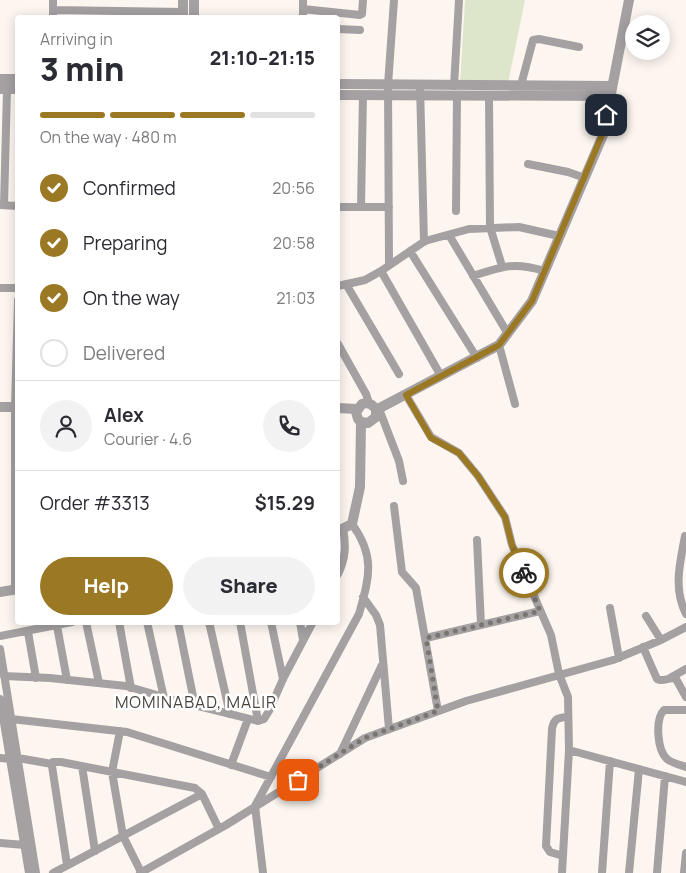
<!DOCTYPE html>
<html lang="en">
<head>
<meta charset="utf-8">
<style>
  :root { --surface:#fff; --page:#f2f2f3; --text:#2b2b33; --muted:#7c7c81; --line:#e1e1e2; --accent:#9b7823 }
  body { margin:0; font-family:Manrope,sans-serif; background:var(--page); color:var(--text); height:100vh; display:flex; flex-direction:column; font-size:19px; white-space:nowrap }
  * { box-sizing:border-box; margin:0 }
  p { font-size:16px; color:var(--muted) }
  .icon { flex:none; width:28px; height:28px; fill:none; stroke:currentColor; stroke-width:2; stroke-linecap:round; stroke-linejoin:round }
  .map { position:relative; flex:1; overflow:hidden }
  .drawer { position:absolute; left:15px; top:15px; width:325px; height:610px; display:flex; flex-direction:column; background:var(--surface); border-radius:5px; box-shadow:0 2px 12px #0003 }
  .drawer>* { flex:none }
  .controls { position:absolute; left:625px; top:15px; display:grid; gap:10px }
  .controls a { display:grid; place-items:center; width:45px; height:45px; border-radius:50%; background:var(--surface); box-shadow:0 2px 12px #0003; font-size:25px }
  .pin { position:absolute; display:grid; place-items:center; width:42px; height:42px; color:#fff; margin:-21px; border-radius:10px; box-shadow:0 2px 8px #0006 }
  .courier { position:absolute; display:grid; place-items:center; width:50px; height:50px; margin:-25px; border:4px solid #9b7823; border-radius:50%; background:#fff; color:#222; box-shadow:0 1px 6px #0007 }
  .overview em { font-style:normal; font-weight:800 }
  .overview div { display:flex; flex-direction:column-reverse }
  .overview { display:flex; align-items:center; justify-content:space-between; height:85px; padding:0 25px }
  h1 { font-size:32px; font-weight:800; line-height:38px }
  .bar { display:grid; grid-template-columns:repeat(4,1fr); gap:8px 5px; align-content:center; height:60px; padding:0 25px }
  .bar i { height:6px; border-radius:4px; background:var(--line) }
  .bar .selected { background:var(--accent) }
  .bar p { grid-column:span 4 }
  .line { display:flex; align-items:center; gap:12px; padding:0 25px; border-top:1px solid var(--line) }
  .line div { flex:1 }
  .round { display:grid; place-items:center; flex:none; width:52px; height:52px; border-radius:26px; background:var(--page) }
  ol { padding:0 25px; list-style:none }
  li { display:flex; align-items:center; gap:15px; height:55px }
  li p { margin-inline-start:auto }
  li .icon { padding:5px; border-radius:50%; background:var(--accent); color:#fff; stroke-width:4 }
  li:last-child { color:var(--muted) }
  li i { width:28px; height:28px; border:2px solid var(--line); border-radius:50% }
  .action { display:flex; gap:10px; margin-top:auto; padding:10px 25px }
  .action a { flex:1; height:58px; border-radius:30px; background:var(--accent); color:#fff; font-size:20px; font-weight:800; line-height:58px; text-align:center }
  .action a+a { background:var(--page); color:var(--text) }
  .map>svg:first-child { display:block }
</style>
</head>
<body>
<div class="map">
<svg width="686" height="873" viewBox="0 0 686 873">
  <rect width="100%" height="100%" fill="#fdf6f0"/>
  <!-- green -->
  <path fill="#dde6cb" d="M465 0H525L508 83H460Z"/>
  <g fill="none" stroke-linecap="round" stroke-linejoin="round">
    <!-- minor -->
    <path stroke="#a5a1a2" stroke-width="8" d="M53 0V18
      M303 9 360 15 362 14 363 0
      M53 10 183 12
      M303 18V0
      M338 29 360 30
      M420 85 424 242
      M521 85 533 40 539 39 579 47
      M454 86 459 0
      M489 95 490 227 502 266
      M528 164 568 172 585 178
      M0 205 18 206
      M4 205 7 89
      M338 207H389
      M361 207 363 95
      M456 211 457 95
      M449 235 508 334
      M410 251 477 358
      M389 264 388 85 394 0
      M381 271 441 376
      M473 276C503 266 514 262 545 271
      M346 284 399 374
      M338 286 365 280 381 271 425 241 469 229 519 227 559 236
      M0 288H18
      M338 344 366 394 369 403
      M499 345 515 404
      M406 395 431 437 459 453 478 476 505 517 512 545 551 635 559 674 568 697 569 750 562 873
      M379 409 399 461 403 481
      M394 506 402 572 416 588 438 711
      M685 536C680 563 673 588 686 614
      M477 540 481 625
      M338 574C346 558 346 545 343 528
      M15 589V407L18 300
      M363 597 376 615 380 625 389 729
      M610 608 619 658
      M646 616 661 640
      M86 622 99 683
      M119 622 131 688
      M147 622 164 698
      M178 622 195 706
      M209 622 230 714
      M240 622 258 721
      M271 622 283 679
      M300 622 303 640
      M57 626 67 680
      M28 632 36 678
      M0 636 72 622
      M426 638 540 611
      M643 647 657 679C664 683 669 676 676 679L686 697
      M0 649 36 873
      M4 676 50 678 126 686 174 700 258 721 264 719 269 711 283 679 313 622
      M670 678 686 669
      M0 699 29 873
      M686 710H664C655 719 657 750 667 759 672 763 680 765 686 767
      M11 719 127 732 271 777
      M120 731 112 772 123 836 141 872
      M569 750 686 782
      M340 754 382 665
      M0 758 11 759
      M18 758 52 764
      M231 765 248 719
      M82 766 95 851
      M0 843 25 845
      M563 856 550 852 546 846 552 729C554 718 558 718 568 717
      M67 865 52 766 53 762H61L195 788 202 794 219 829
      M53 873 202 794
      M140 873 226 825 365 738 466 701 613 660 661 640 686 627
      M263 873 255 806 359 614C369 578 376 557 352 524
      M602 873 610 761
      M629 873 639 769
      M657 873 665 776
      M684 873 686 853"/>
    <!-- tertiary -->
    <path stroke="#a5a1a2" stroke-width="10" d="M183 18V0
      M194 18V0
      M0 79H18
      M338 84 612 86
      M0 89H18
      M338 95 611 96
      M0 407H18
      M338 408 357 409
      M376 410 499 345 532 301 603 135 629 0
      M338 531 352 524 360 487 361 422 358 419 356 412 362 404C368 402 373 404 376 410V417L368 423 361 422
      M0 592 18 589"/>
  </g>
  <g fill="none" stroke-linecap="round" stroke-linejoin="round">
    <!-- done -->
    <path stroke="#797571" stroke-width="5" stroke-dasharray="0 9" d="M298 780 365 738 438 711 426 638 540 611 524 573"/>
    <!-- route -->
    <path stroke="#9b7823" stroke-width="6" d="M524 573 512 545 505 517 478 476 459 453 431 438 406 395 499 345 532 301 602 135 606 115"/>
  </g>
  <g text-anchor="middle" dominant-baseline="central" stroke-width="5" stroke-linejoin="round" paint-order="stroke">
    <!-- neighbourhood labels -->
    <g font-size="16" letter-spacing="1" fill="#49433e" stroke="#fff">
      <text x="196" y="702">MOMINABAD, MALIR</text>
    </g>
  </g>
</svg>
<div class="controls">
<a><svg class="icon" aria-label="layers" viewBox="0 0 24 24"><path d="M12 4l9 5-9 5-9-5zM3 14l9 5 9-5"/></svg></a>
</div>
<div class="pin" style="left:298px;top:780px;background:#ea580c"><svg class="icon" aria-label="bag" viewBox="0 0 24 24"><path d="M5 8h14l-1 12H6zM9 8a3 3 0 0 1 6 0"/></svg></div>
<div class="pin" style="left:606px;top:115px;background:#1f2937"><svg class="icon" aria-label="home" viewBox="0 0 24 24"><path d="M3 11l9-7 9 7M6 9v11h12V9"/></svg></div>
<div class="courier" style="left:524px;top:573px"><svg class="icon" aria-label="bike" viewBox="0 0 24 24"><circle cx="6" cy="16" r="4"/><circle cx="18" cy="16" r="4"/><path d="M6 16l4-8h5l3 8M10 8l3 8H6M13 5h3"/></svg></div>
<section class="drawer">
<div class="overview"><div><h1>3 min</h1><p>Arriving in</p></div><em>21:10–21:15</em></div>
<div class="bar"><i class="selected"></i><i class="selected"></i><i class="selected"></i><i></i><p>On the way · 480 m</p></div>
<ol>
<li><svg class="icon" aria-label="check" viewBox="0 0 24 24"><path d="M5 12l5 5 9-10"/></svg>Confirmed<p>20:56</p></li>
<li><svg class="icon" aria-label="check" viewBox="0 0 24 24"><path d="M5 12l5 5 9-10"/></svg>Preparing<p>20:58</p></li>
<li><svg class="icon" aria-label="check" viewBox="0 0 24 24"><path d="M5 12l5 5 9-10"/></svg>On the way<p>21:03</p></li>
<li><i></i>Delivered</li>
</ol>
<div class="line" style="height:90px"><a class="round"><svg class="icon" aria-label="person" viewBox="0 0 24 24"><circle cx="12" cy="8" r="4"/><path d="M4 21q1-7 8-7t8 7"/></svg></a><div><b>Alex</b><p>Courier · 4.6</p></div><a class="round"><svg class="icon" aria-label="phone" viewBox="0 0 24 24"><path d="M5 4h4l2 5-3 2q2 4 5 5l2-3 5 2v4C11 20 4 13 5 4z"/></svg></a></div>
<div class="line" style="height:65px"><div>Order #3313</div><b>$15.29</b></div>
<div class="action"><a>Help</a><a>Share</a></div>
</section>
</div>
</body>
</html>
